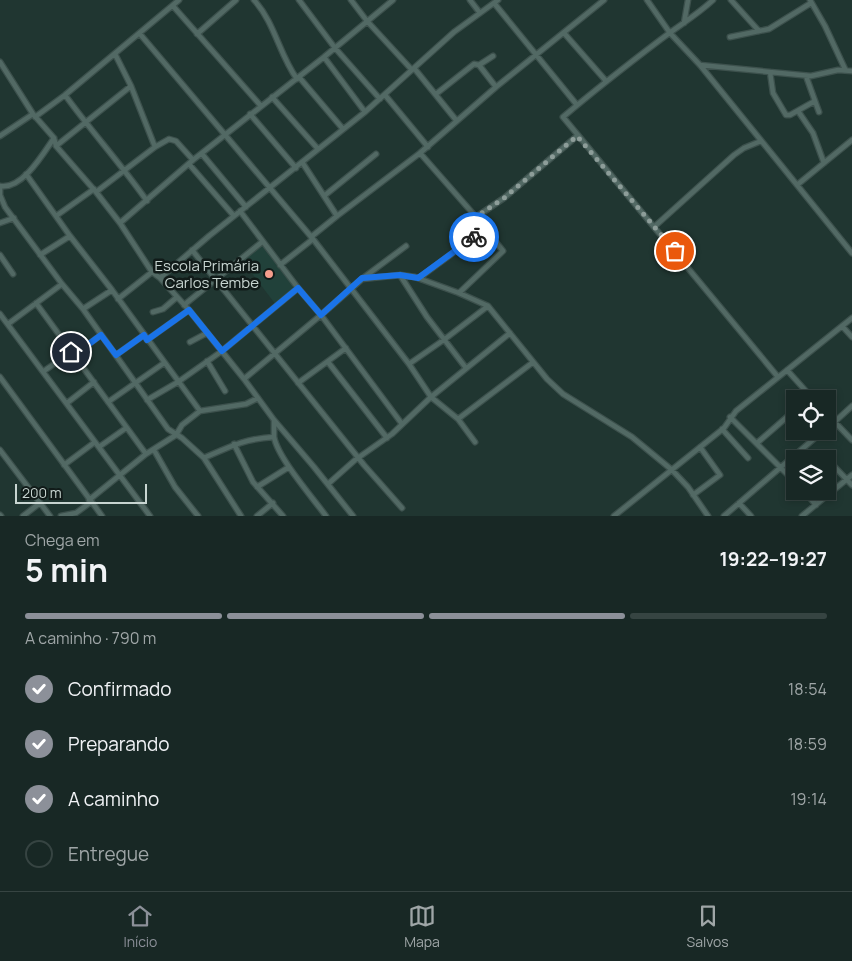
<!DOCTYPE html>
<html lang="pt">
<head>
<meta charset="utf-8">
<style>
  :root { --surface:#182825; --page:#253432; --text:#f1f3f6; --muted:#9fa6a7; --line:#364442; --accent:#8c9099 }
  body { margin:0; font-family:Manrope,sans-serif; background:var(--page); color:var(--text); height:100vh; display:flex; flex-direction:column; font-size:19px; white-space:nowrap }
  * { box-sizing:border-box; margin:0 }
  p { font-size:16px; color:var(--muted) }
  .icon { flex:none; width:28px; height:28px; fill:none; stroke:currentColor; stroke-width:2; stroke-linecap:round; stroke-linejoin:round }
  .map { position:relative; height:516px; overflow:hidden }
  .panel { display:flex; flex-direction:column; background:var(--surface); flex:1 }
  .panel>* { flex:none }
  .buttons { position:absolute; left:786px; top:390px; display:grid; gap:10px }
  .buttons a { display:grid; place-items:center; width:50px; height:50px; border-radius:0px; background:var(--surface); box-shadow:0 2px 8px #0003,0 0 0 1px var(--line); font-size:25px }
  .scale { position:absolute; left:15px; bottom:12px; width:132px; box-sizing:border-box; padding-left:5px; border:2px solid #c8d5d1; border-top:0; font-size:14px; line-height:18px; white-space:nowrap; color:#c8d5d1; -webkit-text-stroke:4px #111b19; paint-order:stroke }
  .pin { position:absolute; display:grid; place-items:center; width:42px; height:42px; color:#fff; margin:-21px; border:2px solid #fff; border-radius:50%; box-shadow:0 1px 5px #0007 }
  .courier { position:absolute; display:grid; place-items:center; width:50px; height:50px; margin:-25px; border:4px solid #1a73e8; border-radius:50%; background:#fff; color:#222; box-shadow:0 1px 6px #0007 }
  .head em { font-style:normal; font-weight:700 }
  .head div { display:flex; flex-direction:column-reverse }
  .head { display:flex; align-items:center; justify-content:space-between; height:85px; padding:0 25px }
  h1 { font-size:32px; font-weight:700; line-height:38px }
  .bar { display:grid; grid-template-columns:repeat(4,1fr); gap:8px 5px; align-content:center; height:60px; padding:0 25px }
  .bar i { height:6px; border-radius:4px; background:var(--line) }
  .bar .current { background:var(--accent) }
  .bar p { grid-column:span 4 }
  ol { padding:0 25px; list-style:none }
  li { display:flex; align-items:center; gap:15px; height:55px }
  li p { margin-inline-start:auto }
  li .icon { padding:5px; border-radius:50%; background:var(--accent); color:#fff; stroke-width:4 }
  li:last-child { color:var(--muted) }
  li i { width:28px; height:28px; border:2px solid var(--line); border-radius:50% }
  .menu { display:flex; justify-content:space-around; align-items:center; height:70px; border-top:1px solid var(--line); background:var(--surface); font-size:14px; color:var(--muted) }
  .menu a { display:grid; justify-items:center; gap:2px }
  .menu .current { color:var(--accent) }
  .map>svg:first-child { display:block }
</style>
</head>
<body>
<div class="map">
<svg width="852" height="516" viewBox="0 0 852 516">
  <rect width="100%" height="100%" fill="#203631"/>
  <!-- built -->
  <path fill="#21413a" d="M262 242 298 288 276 305 241 259Z"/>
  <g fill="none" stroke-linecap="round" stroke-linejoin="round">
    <!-- street casing -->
    <g stroke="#3d514d" stroke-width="7">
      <path id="street" d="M254 0C275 23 279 54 297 79
        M299 0 335 48 380 99
        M351 0 367 21 412 70
        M470 0 480 13
        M647 0 670 33 700 65 852 253
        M713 0C697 15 678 26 660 40 627 65 595 90 563 117L778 377
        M731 0 759 31
        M810 0 825 26 845 69
        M494 3 577 105
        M173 6 261 106
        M684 23 688 0
        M564 33 606 81
        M140 34 313 239 409 364 431 397 458 419 475 442
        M197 34 236 0
        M730 37 769 29 811 3
        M115 54 131 86 155 147
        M324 57 365 112
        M0 62 33 114 54 138 56 146 96 192 120 223 152 272 160 278 189 310 244 379 274 420 314 467 353 516
        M479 65 493 56
        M700 65 811 76 838 70 852 71
        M414 68 456 120
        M770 72 773 93 786 115H790L815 101
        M806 76 819 112
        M299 77 343 129
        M436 94 474 64 479 65 496 87
        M65 95C91 131 121 164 147 201
        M385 95 428 147
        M272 97 318 149
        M798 111 813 133 824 163
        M250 114 296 168
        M35 117 65 95 179 0
        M0 136 33 114
        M56 146 131 86
        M420 153 476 217 503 251 459 293
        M202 154 246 207
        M302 162 337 216
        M189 164 234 216
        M26 174 70 236 112 290 200 411
        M797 185 852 140
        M0 186C22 190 43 154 54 138
        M0 187V195L5 207 62 284 83 309 168 429 182 438 204 458 241 516
        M96 192 155 147 169 139 176 141 193 160
        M324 196 376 154
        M240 211 298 288 321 315 402 424
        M56 216 94 189
        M476 217 504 198 577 136
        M0 223 14 218
        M120 223 193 160 324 57 393 0
        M654 227 734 155 744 148 761 141
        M311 237 337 216 420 153 496 87 604 0
        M192 250 364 465 402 508
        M0 255 13 274
        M40 255 70 236
        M280 265 313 239
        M400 275 427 317 466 368
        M160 278 209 236 365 112 454 32 498 0
        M363 278 406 246
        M419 278 485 229
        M118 299 152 272
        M36 303 146 454
        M184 305 262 242
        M83 309 112 290
        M153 312 163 309 177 297
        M0 314 150 516
        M8 324 62 284
        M842 326 852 337
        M147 340 189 310
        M190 342 207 333
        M74 355 101 335
        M116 355 144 335
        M207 361 225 391
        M328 362 387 438
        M409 364 445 339 488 306
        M787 370 813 399
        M44 371 71 352
        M0 377 102 516
        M244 379 321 315 362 279 400 275 415 277 459 293 488 306 547 379 563 394 632 437 672 470 688 487 708 516
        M298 383 346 348
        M147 400 178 382 222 351 298 288
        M108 402 164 363
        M67 403 94 382
        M828 415 852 440
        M730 417 795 482
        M458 419 532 363
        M274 421C274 426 274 432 274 437 278 458 312 497 326 516
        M828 428 852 406
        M722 429 748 458
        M757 443 795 410
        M234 444 253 482 283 516
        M99 447 126 428
        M0 450 50 516
        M154 450 175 487 198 516
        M204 458C231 446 244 439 274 437
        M828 460 852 485
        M64 465 95 442
        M328 484 355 460 392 434 431 397 510 333
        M257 487 289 467
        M804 491 816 505
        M693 495 720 475 700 447
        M89 500 146 454 176 435 182 425 200 411 246 404 258 398
        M739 503 751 516
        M0 515 1 516
        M23 516 40 503
        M61 516 76 513 91 502
        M257 516 273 503
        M614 516 724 428 736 411 852 318
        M724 516 823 431
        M802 516 852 475"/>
    </g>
    <!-- street -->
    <use href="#street" stroke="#526964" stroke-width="4.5"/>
  </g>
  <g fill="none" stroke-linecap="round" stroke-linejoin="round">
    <!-- done -->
    <path stroke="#8d9d99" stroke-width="5" stroke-dasharray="0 9" d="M474 237 485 229 476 217 504 198 577 136 675 251"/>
    <!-- route -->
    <path stroke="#1a73e8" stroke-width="6" d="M71 352 74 355 101 335 116 355 144 335 147 340 189 310 222 351 298 288 321 315 362 278 400 275 418 278 474 237"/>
  </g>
  <!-- markers -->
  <circle fill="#f49d8c" stroke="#111b19" stroke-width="2" cx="269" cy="274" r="5"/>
  <g text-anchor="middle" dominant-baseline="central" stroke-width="5" stroke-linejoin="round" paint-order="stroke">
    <!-- poi labels -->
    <g font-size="15" fill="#c8d5d1" stroke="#111b19" text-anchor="end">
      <text x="259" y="265">Escola Primária<tspan x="259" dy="17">Carlos Tembe</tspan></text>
    </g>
  </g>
</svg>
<div class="buttons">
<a><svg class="icon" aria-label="locate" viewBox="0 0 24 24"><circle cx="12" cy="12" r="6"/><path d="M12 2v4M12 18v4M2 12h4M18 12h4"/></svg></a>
<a><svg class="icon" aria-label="layers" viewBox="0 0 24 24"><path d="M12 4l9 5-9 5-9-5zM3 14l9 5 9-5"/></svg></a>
</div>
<div class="scale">200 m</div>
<div class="pin" style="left:675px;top:251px;background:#ea580c"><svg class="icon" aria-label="bag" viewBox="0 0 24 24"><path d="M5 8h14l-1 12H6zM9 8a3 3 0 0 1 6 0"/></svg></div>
<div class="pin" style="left:71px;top:352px;background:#1f2937"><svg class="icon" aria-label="home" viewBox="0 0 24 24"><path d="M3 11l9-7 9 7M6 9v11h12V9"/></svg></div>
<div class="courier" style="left:474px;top:237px"><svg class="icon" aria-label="bike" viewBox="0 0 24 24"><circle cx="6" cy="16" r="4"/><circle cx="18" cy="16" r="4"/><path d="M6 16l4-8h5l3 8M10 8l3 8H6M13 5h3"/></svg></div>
</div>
<section class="panel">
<div class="head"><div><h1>5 min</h1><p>Chega em</p></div><em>19:22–19:27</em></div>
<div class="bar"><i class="current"></i><i class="current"></i><i class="current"></i><i></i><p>A caminho · 790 m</p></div>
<ol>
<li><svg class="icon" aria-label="check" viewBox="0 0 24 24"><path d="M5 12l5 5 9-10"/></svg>Confirmado<p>18:54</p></li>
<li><svg class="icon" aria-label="check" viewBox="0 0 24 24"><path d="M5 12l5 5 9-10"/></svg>Preparando<p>18:59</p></li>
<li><svg class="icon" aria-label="check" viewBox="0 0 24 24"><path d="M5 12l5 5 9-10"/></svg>A caminho<p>19:14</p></li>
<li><i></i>Entregue</li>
</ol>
</section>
<nav class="menu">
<a class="current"><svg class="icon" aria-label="home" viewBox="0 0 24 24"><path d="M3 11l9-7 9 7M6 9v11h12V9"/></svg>Início</a>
<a><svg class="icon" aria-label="map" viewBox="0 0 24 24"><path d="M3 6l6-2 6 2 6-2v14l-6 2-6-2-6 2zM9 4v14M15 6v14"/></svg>Mapa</a>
<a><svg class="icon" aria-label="saved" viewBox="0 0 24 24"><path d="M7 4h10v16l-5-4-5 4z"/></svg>Salvos</a>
</nav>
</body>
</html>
